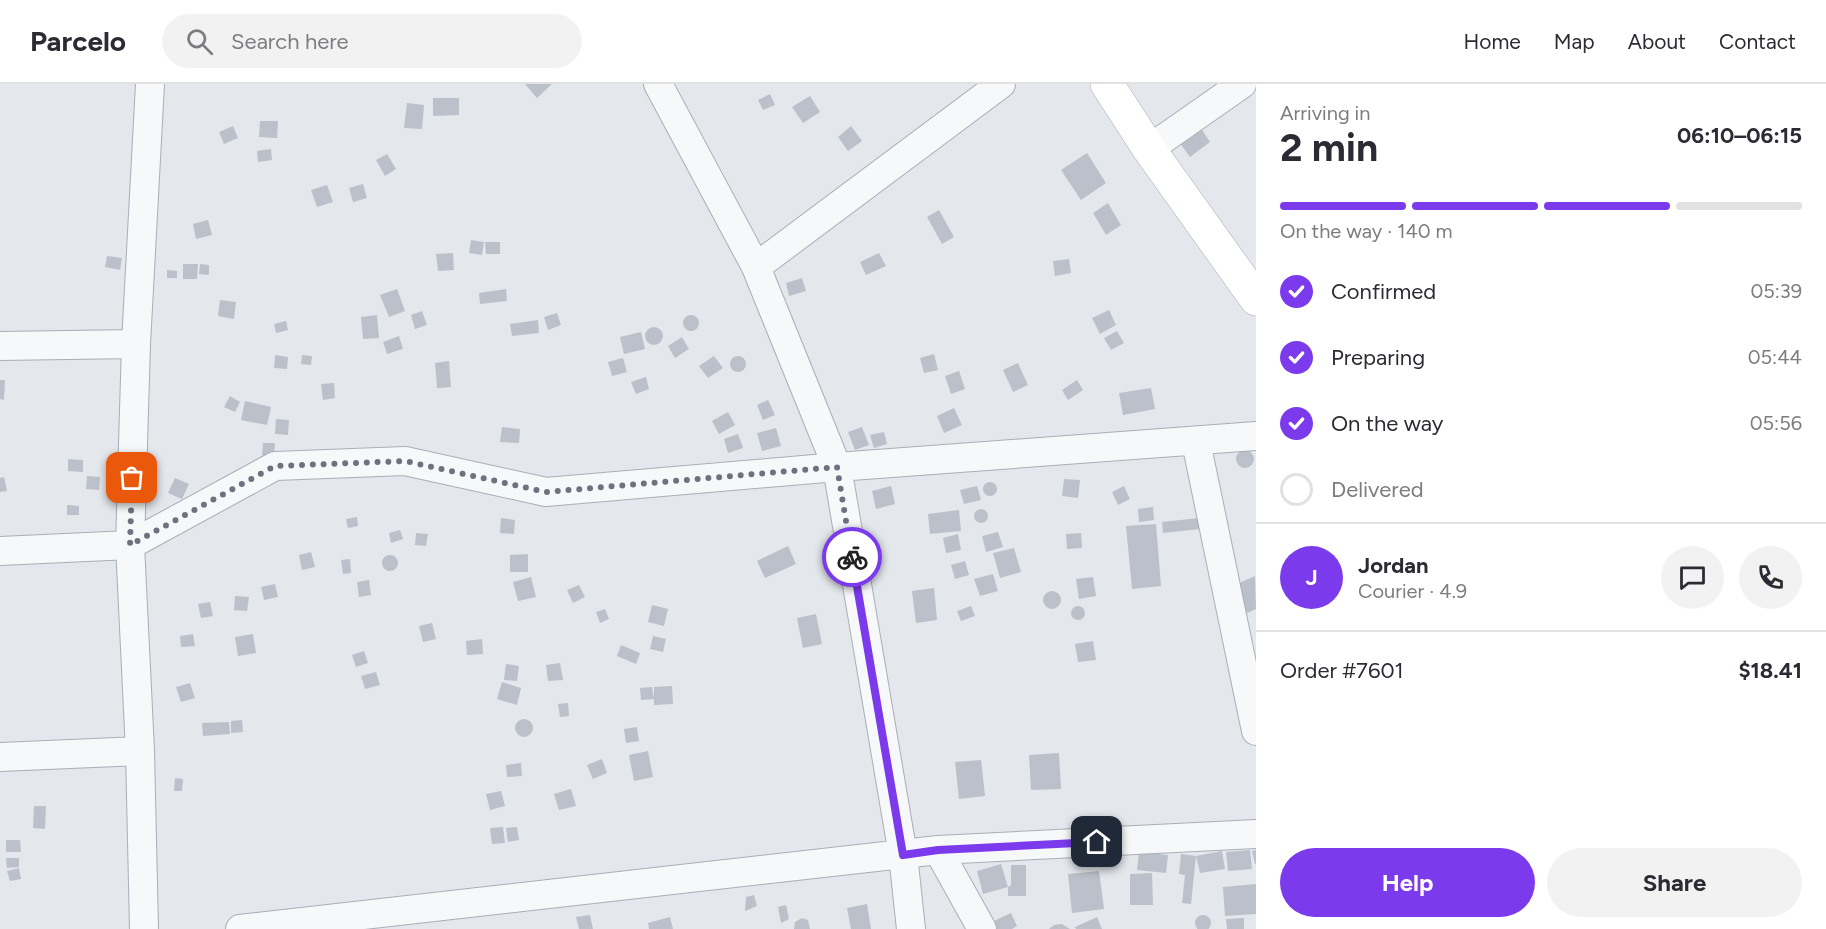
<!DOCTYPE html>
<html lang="en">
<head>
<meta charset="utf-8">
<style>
  :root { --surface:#fff; --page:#f2f2f3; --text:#2b2b33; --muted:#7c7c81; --line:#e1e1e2; --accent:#7c3aed }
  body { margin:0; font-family:Figtree,sans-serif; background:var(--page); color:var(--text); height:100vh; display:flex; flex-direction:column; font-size:22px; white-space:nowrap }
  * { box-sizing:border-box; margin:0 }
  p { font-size:20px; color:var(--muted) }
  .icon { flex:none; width:33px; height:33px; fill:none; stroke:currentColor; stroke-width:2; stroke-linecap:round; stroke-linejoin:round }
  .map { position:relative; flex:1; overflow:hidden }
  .panel { display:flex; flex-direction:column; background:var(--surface); width:570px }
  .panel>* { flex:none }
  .pin { position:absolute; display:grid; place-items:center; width:51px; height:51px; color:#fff; margin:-26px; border-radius:12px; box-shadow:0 3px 9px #0006 }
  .courier { position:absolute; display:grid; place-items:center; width:60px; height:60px; margin:-30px; border:4px solid #7c3aed; border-radius:50%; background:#fff; color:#222; box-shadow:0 2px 8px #0007 }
  .overview em { font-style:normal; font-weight:700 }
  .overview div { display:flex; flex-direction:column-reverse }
  .overview { display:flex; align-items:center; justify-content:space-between; height:102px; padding:0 24px }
  h1 { font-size:39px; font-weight:700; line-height:45px }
  .bar { display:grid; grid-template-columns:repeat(4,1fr); gap:9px 6px; align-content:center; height:72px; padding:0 24px }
  .bar i { height:8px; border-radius:4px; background:var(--line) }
  .bar .current { background:var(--accent) }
  .bar p { grid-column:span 4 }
  .line { display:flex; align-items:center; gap:15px; padding:0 24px; border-top:2px solid var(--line) }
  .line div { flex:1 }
  .round { display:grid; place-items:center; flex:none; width:63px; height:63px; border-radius:32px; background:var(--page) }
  ol { padding:0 24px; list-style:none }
  li { display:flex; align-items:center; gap:18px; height:66px }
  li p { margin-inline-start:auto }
  li .icon { padding:6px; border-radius:50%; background:var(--accent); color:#fff; stroke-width:4 }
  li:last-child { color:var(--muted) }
  li i { width:33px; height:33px; border:3px solid var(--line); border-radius:50% }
  .action { display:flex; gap:12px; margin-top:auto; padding:12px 24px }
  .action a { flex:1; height:69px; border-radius:36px; background:var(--accent); color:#fff; font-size:24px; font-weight:700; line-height:69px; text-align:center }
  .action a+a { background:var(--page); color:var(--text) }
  header { display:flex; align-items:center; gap:36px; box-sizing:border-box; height:84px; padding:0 30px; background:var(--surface); border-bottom:2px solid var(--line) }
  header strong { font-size:28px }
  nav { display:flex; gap:33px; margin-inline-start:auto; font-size:21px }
  .search { width:420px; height:54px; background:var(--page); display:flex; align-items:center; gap:15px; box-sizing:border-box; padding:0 21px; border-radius:33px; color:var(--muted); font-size:22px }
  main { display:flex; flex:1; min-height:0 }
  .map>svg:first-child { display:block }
</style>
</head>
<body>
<header>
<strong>Parcelo</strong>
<div class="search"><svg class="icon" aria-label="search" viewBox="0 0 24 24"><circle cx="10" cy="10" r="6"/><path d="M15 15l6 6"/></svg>Search here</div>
<nav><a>Home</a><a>Map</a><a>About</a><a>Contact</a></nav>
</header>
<main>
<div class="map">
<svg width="1256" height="845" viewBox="0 0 1256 845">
  <rect width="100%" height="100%" fill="#e4e7ec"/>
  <!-- building -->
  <path fill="#bbc0ca" d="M525 0H552L537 14Z
    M770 10 775 21 763 26 758 16Z
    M810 12 820 28 803 39 792 23Z
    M433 14H459V31L433 32Z
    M407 19 424 21 422 45 404 44Z
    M260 37H278L277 54 259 53Z
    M1198 40 1210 58 1190 73 1177 55Z
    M233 42 238 54 224 60 219 48Z
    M851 42 862 57 848 67 838 53Z
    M271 65 272 76 258 78 257 67Z
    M1087 69 1106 99 1081 116 1061 86Z
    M387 70 396 85 385 92 376 76Z
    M363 100 367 114 353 118 349 104Z
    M327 101 333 118 317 123 311 106Z
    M1108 119 1121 141 1106 151 1093 129Z
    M939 126 954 153 942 160 927 133Z
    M208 136 212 151 196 155 193 140Z
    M471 156 484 158 482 171 469 169Z
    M485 158H500V170H486Z
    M453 169 454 186 438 187 436 170Z
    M879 169 886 182 866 191 860 178Z
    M107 172 122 174 120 186 105 183Z
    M1069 175 1071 189 1055 192 1053 177Z
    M183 180H198L197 195H183Z
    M200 180 209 181V191L199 190Z
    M167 186 177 187V194H167Z
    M802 194 806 207 789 212 786 199Z
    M397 205 405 227 389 233 380 211Z
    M506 205 507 217 480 220 479 209Z
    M220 216 236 218 234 235 218 232Z
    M1109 226 1116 241 1100 250 1092 234Z
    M422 227 427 241 415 245 411 231Z
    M557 229 561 241 548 246 544 233Z
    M683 239a8 8 0 1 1 16 0a8 8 0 1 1-16 0Z
    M377 231 379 254 363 255 361 233Z
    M538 236 539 249 512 252 510 240Z
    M286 237 288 246 276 249 274 240Z
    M645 252a9 9 0 1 1 18 0a9 9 0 1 1-18 0Z
    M1117 247 1124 259 1111 266 1104 254Z
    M641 248 645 265 624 270 620 253Z
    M399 252 403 265 387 270 383 258Z
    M682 253 689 265 675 274 668 262Z
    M934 270 938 286 924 289 920 274Z
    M275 271 288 273 287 285 274 284Z
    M302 271 312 272 311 281 301 280Z
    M730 280a8 8 0 1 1 16 0a8 8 0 1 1-16 0Z
    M714 272 723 284 708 294 699 282Z
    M623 274 627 288 612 292 608 278Z
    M449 277 451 303 437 304 435 279Z
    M1018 279 1028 301 1013 308 1003 286Z
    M959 287 965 305 951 310 945 292Z
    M646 293 649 305 636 310 631 298Z
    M0 296H5L4 316 0 315Z
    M1077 296 1083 306 1068 316 1062 306Z
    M334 299 335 314 323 316 321 300Z
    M1151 304 1155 325 1123 331 1119 309Z
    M230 312 240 318 235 328 224 323Z
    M768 316 775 331 763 336 757 321Z
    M245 317 271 323 267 341 241 336Z
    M954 324 962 341 944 349 937 332Z
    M728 328 735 341 719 350 712 337Z
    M276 335 289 336 288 351 275 350Z
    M502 343 520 345 519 359 500 358Z
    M862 343 869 361 855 366 848 348Z
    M776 344 781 362 762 367 757 349Z
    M884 348 887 360 874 364 870 351Z
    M738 350 743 364 728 369 724 355Z
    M263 359H275L274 371H262Z
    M1236 375a9 9 0 1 1 18 0a9 9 0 1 1-18 0Z
    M68 375 83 376V388L68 387Z
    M87 392 100 393 99 406 86 405Z
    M4 393 7 407 0 408V394Z
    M175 394 189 400 182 415 168 409Z
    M1064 395 1080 396 1078 414 1062 412Z
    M983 405a7 7 0 1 1 14 0a7 7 0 1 1-14 0Z
    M891 402 895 420 876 425 872 407Z
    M977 402 981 416 964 420 960 406Z
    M1124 402 1130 415 1118 421 1112 408Z
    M67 421 79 422V431H67Z
    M1153 423 1154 436 1139 438 1138 425Z
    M974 432a7 7 0 1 1 14 0a7 7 0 1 1-14 0Z
    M959 426 961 447 930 450 928 430Z
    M357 433 358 442 348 444 346 435Z
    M501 434 515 436 514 450 500 449Z
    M1199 434 1200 445 1163 449 1162 438Z
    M1156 440 1161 502 1132 505 1126 442Z
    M400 446 403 455 391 459 389 449Z
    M998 448 1003 463 986 468 982 452Z
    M416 449 428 450 426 462 415 461Z
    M1081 449 1082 464 1067 465 1066 450Z
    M958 450 961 466 946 469 943 454Z
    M788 462 796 480 765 494 757 477Z
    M1014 464 1021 488 1000 494 993 469Z
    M311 468 315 483 302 486 299 471Z
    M528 470V488H510V471Z
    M382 479a8 8 0 1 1 16 0a8 8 0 1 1-16 0Z
    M350 475 351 489 343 490 341 476Z
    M965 477 969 491 955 495 951 481Z
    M993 490 998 507 980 512 974 495Z
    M1255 492 1256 525 1247 529 1239 499Z
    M531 493 536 513 518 517 513 498Z
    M1093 493 1096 512 1079 515 1076 495Z
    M369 496 371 511 359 513 357 498Z
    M275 500 278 513 264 516 261 503Z
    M579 501 585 513 573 519 567 506Z
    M934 504 937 536 916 539 912 507Z
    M1043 516a9 9 0 1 1 18 0a9 9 0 1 1-18 0Z
    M235 512 249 513 247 527 234 526Z
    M210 518 213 532 201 534 198 520Z
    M652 521 668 525 664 542 648 538Z
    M1071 529a7 7 0 1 1 14 0a7 7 0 1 1-14 0Z
    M971 522 975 532 961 537 957 527Z
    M605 525 609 535 600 539 596 528Z
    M816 530 822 560 803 564 797 534Z
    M432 539 436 555 423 558 419 542Z
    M193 550 195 562 181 563 180 552Z
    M253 550 256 569 238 572 235 553Z
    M653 552 666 555 663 568 650 565Z
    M482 555 483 570 467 571 466 557Z
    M1093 557 1096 576 1078 578 1075 560Z
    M621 561 640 569 636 580 617 572Z
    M364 567 368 579 356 583 352 571Z
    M560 579 563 596 548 597 546 581Z
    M506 580 519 582 517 597 504 596Z
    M376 588 380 601 365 605 361 592Z
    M502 598 521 604 517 621 497 615Z
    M190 599 195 614 181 618 176 603Z
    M672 602 673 620 654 621V603Z
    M652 603 654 615 641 616 640 604Z
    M568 619 569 632 560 633 558 620Z
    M515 644a9 9 0 1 1 18 0a9 9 0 1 1-18 0Z
    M242 636 243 648 231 649V637Z
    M229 638 230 650 203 652 202 639Z
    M637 643 639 657 626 659 624 645Z
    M648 667 653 693 634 697 629 671Z
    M1059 669 1061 705 1031 706 1029 671Z
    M602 675 607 689 593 695 587 681Z
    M981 676 985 712 959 715 955 678Z
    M521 679 522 692 507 693 506 681Z
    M175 694 183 695 182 707H174Z
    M571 705 576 722 559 726 554 710Z
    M501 707 505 722 490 726 486 710Z
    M34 722H46L45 745 33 744Z
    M503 743 505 759 492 760 490 744Z
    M517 743 519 756 508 758 506 744Z
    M6 756H20L21 768H6Z
    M1250 766 1252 785 1228 787 1226 768Z
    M1256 766V780H1255L1252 767Z
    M1222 767 1225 785 1200 789 1196 772Z
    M1139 768 1168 771 1166 789 1137 786Z
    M1181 770 1196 772 1191 820 1182 819 1185 791 1179 790Z
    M6 774H19V783L7 784Z
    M1001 780 1008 803 983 810 977 787Z
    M1011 781H1026V812H1008V803L1011 801Z
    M19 784 21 795 10 797 7 787Z
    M1099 787 1104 825 1072 829 1068 790Z
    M1152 789 1153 821H1130V790Z
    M1256 800V830L1225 832 1223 803Z
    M754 811 757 822 745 827 746 813Z
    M867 820 871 845H851L847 824Z
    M786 821 789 835 781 839 778 823Z
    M1011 829 1017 842 1012 845H997L994 837Z
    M590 831 593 845H579L576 833Z
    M1195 839a8 8 0 1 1 16 0a8 8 0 1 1-16 0Z
    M670 833 673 845H649L648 839Z
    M1097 833 1102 845H1076L1075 843Z
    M802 834 808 836 810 845H794L795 838Z
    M1244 834V845H1227L1226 835Z
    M1062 840 1070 845H1049L1054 841Z"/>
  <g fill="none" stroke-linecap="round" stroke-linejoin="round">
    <!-- street casing -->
    <g stroke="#a9aeb7" stroke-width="30">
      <path id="street" d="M658 0 756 183 837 383 903 771 911 845
        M1149 65 1242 0
        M756 183 1001 0
        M0 262 136 260
        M1196 358 1256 647
        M0 467 130 461 275 382 405 377 546 408 837 383 1256 352
        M0 673 140 667
        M938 766 982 845
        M144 845 140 667 130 461 136 260 150 0
        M240 845 938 766 1256 750"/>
    </g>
    <!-- secondary casing -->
    <g stroke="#a9aeb7" stroke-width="34">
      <path id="secondary" d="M1107 0 1149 65 1256 215"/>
    </g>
    <!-- street -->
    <use href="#street" stroke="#f7f8fa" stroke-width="28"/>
    <!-- secondary -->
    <use href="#secondary" stroke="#fff" stroke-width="33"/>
  </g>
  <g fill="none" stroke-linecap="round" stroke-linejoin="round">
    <!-- done -->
    <path stroke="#6c737f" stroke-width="6" stroke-dasharray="0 10.8" d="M132 394 130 461 275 382 405 377 546 408 837 383 852 473"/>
    <!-- route -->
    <path stroke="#7c3aed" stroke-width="8" d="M852 473 903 771 938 766 1097 758"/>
  </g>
</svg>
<div class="pin" style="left:132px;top:394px;background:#ea580c"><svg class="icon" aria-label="bag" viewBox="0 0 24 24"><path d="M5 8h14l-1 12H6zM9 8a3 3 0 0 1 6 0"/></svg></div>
<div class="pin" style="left:1097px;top:758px;background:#1f2937"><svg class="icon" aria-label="home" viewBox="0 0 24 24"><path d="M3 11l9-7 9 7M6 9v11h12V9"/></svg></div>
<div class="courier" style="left:852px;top:473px"><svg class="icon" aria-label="bike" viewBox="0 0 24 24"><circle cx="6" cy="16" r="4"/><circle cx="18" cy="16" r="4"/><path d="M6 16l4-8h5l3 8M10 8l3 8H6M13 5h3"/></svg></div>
</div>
<section class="panel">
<div class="overview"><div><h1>2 min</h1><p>Arriving in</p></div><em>06:10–06:15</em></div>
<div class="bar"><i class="current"></i><i class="current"></i><i class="current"></i><i></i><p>On the way · 140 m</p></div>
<ol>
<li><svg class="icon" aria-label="check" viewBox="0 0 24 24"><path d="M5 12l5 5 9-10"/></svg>Confirmed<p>05:39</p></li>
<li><svg class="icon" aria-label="check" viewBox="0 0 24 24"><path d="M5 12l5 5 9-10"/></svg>Preparing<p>05:44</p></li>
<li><svg class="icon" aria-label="check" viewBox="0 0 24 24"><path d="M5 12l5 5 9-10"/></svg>On the way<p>05:56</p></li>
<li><i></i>Delivered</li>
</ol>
<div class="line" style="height:108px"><b class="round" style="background:var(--accent);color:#fff">J</b><div><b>Jordan</b><p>Courier · 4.9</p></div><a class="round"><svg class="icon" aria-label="chat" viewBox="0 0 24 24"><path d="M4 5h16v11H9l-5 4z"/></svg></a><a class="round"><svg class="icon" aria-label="phone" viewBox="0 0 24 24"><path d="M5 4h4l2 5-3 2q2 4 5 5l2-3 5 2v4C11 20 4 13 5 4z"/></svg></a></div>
<div class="line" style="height:78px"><div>Order #7601</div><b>$18.41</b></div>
<div class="action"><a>Help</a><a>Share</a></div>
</section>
</main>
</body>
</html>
